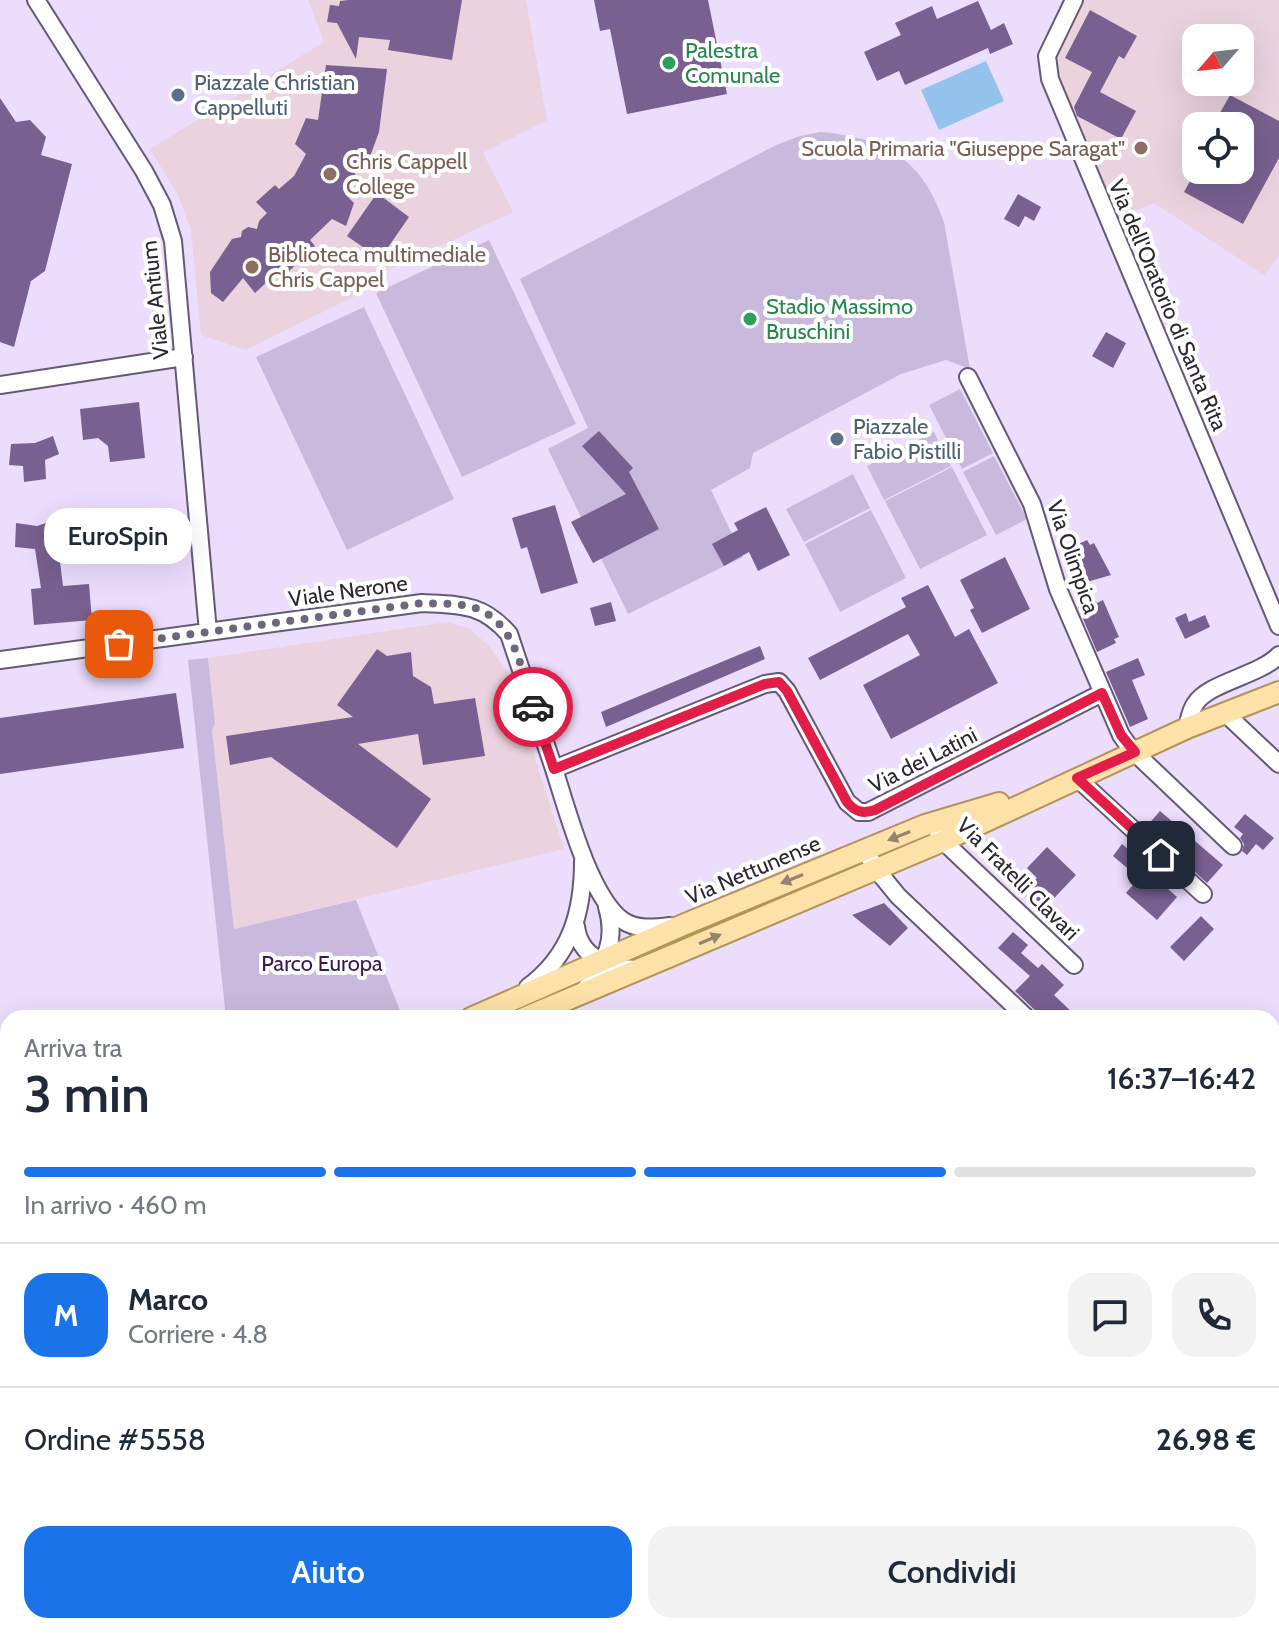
<!DOCTYPE html>
<html lang="it">
<head>
<meta charset="utf-8">
<style>
  :root { --surface:#fff; --page:#f2f2f3; --text:#1f2937; --muted:#747a83; --line:#e0e1e3; --accent:#1a73e8 }
  body { margin:0; font-family:Cabin,sans-serif; background:var(--page); color:var(--text); height:100vh; display:flex; flex-direction:column; font-size:30px; white-space:nowrap }
  * { box-sizing:border-box; margin:0 }
  p { font-size:26px; color:var(--muted) }
  .icon { flex:none; width:44px; height:44px; fill:none; stroke:currentColor; stroke-width:2; stroke-linecap:round; stroke-linejoin:round }
  .map { position:relative; flex:1; overflow:hidden }
  .panel { position:absolute; left:0px; top:1010px; width:1280px; height:624px; display:flex; flex-direction:column; background:var(--surface); border-radius:24px 24px 0 0; box-shadow:0 8px 32px #0002 }
  .panel>* { flex:none }
  .needle { width:52px; rotate:242deg }
  .tools { position:absolute; left:1182px; top:24px; display:grid; gap:16px }
  .tools a { display:grid; place-items:center; width:72px; height:72px; border-radius:16px; background:var(--surface); box-shadow:0 8px 32px #0002; font-size:40px }
  .pin { position:absolute; display:grid; place-items:center; width:68px; height:68px; color:#fff; margin:-34px; border-radius:16px; box-shadow:0 4px 12px #0006 }
  .courier { position:absolute; display:grid; place-items:center; width:80px; height:80px; margin:-40px; border:6px solid #e11d48; border-radius:50%; background:#fff; color:#222; box-shadow:0 2px 10px #0007 }
  .bubble { position:absolute; height:56px; border-radius:24px; background:var(--surface); box-shadow:0 8px 32px #0002; font-size:26px; font-weight:600; line-height:56px; text-align:center }
  .summary em { font-style:normal; font-weight:600 }
  .summary div { display:flex; flex-direction:column-reverse }
  .summary { display:flex; align-items:center; justify-content:space-between; height:136px; padding:0 24px }
  h1 { font-size:52px; font-weight:600; line-height:60px }
  .bar { display:grid; grid-template-columns:repeat(4,1fr); gap:12px 8px; align-content:center; height:96px; padding:0 24px }
  .bar i { height:10px; border-radius:6px; background:var(--line) }
  .bar .active { background:var(--accent) }
  .bar p { grid-column:span 4 }
  .line { display:flex; align-items:center; gap:20px; padding:0 24px; border-top:2px solid var(--line) }
  .line div { flex:1 }
  .round { display:grid; place-items:center; flex:none; width:84px; height:84px; border-radius:24px; background:var(--page) }
  .cta { display:flex; gap:16px; margin-top:auto; padding:16px 24px }
  .cta a { flex:1; height:92px; border-radius:24px; background:var(--accent); color:#fff; font-size:32px; font-weight:600; line-height:92px; text-align:center }
  .cta a+a { background:var(--page); color:var(--text) }
  .map>svg:first-child { display:block }
</style>
</head>
<body>
<div class="map">
<svg width="1279" height="1634" viewBox="0 0 1279 1634">
  <rect width="100%" height="100%" fill="#ecddfd"/>
  <!-- education -->
  <path fill="#ead3de" fill-rule="evenodd" d="M308 0H526L547 120 483 153 513 212 354 286 357 295 246 350 201 335 191 230 178 195 150 149 324 42Z
    M1083 0H1279V255L1265 276 1154 203 1117 218 1057 83 1054 56ZM1196 38H1240V82H1196ZM1196 126H1240V170H1196Z
    M447 622 470 629 490 647 507 672 564 849 234 929 212 730 215 724 208 658Z
    M1003 1626H1084L1089 1634H999Z"/>
  <!-- green -->
  <path fill="#c9b9dc" d="M820 132C885 138 922 158 944 222L970 369 946 360 901 374 753 453 750 468 711 490 743 557 628 614 548 449 588 428 520 279 776 145 800 136Z
    M489 240 576 424 462 477 376 293Z
    M364 307 454 499 347 550 256 357Z
    M960 389 993 453 962 469 929 405Z
    M934 432 951 466 884 500 867 466Z
    M994 456 1027 519 996 535 963 472Z
    M952 467 987 535 920 569 885 501Z
    M853 474 870 508 804 542 786 509Z
    M871 510 906 578 840 612 805 544Z
    M208 658 215 724 212 730 234 929 356 900 403 1018H226L188 660Z"/>
  <!-- water -->
  <path fill="#93c3ed" d="M986 61 1004 101 939 130 921 90Z"/>
  <!-- building -->
  <path fill="#786090" d="M349 0H462L452 60 388 50 390 40 359 37 356 59 337 23 327 22 330 5 339 6 340 1Z
    M594 0H708L727 94 627 114 610 29 600 31Z
    M978 1 991 30 1004 23 1013 44 990 54 988 48 905 85 899 71 877 81 864 52 901 35 895 23 932 6 937 19Z
    M1090 10 1137 36 1124 59 1119 56 1100 92 1136 111 1121 139 1077 116 1074 107 1092 72 1065 58Z
    M326 65 387 69 379 132 364 173 357 170 345 194 354 203 346 226 332 219 310 240 315 246 284 276 280 270 255 293 243 278 223 302 211 293 210 272 232 239 241 237 242 231 248 227 257 229 259 221 267 213 256 202 275 185 279 189 294 176 306 154 295 144 306 118 318 120Z
    M1230 95 1279 121V158L1243 224 1184 192 1196 170H1240V126H1226L1216 120Z
    M0 98 16 122 30 120 46 137 41 155 72 164 45 271 31 281 14 347 0 342Z
    M377 193 409 217 380 259 347 236Z
    M1018 194 1041 207 1034 221 1025 216 1019 227 1004 219Z
    M1106 332 1126 343 1113 368 1092 356Z
    M139 402 145 458 110 462 108 446 98 438 83 440 80 409Z
    M599 431 633 468 629 472 659 529 593 563 571 522 626 494 582 446Z
    M53 436 59 454 45 460 46 479 24 482 23 466 9 465 11 444 35 443Z
    M555 505 578 583 541 594 527 547 521 549 512 518Z
    M766 507 790 555 758 571 749 552 724 566 712 544 738 530 734 523Z
    M69 515 77 538 58 546 63 586 89 584 92 620 34 625 31 589 41 588 35 549 15 547 16 523 37 526Z
    M157 537 159 553 115 558 113 542Z
    M1087 540 1090 545 1094 543 1111 575 1087 582 1082 566 1074 570 1064 551Z
    M1005 557 1030 609 982 633 970 610 974 608 960 580Z
    M928 585 955 637 969 629 998 683 891 739 863 685 920 655 908 634 820 680 808 658 906 607 901 598Z
    M1095 600 1097 603 1103 600 1119 637 1114 639 1116 643 1097 652 1078 607Z
    M611 602 616 621 595 626 590 608Z
    M1186 613 1189 622 1205 615 1210 627 1185 639 1175 618Z
    M760 646 765 659 606 727 601 712Z
    M377 649 387 656 411 652 413 676 431 687 434 704 475 698 485 756 423 765 418 734 358 744 431 799 397 848 271 757 230 765 226 736 353 717 337 705Z
    M1138 658 1145 675 1132 680 1148 719 1130 727 1106 672Z
    M176 693 184 748 0 774V718Z
    M1160 811 1223 865 1207 883 1146 827Z
    M1245 814 1274 838 1263 850 1256 844 1247 855 1242 851 1244 844 1240 838 1243 834 1234 827Z
    M1122 844 1134 854 1132 857 1177 897 1157 920 1126 893 1139 878 1113 856Z
    M1047 847 1076 875 1042 911 1022 893 1037 878 1027 868Z
    M884 903 908 928 890 946 852 915Z
    M1201 916 1214 929 1184 961 1170 947Z
    M1013 932 1028 945 1021 953 1038 968 1042 964 1064 985 1054 995 1078 1018H1043L1015 991 1030 976 998 948Z"/>
  <g fill="none" stroke-linecap="round" stroke-linejoin="round">
    <!-- minor casing -->
    <g stroke="#665974" stroke-width="20">
      <path id="minor" d="M36 0 144 171 162 205 173 241 208 632
        M1074 0 1047 56 1050 79 1279 626
        M968 377 1032 504 1058 589 1121 735 1131 749 1233 846
        M0 385 184 357
        M0 660 422 603C460 605 482 603 509 634 524 679 539 724 554 769 567 809 589 895 622 920 636 930 654 928 670 926
        M1225 713 1279 764
        M1187 728C1189 720 1190 711 1195 704 1209 682 1259 676 1279 655
        M554 769 765 684 779 682 787 691 847 802 859 812H868L1102 693
        M1077 778 1203 894
        M938 832 943 841 1074 965
        M865 850 876 869 898 896 1027 1018
        M576 926C579 956 608 969 636 969
        M528 987C571 955 583 912 583 861
        M583 993C603 963 618 944 607 907
        M1272 1161 1279 1168
        M1272 1275 1279 1269
        M392 1626 396 1634
        M70 1634 86 1626
        M219 1634 235 1626
        M992 1634 995 1626
        M1278 1634 1279 1633"/>
    </g>
    <!-- major casing -->
    <g stroke="#b2935a" stroke-width="24">
      <path id="major" d="M471 1018 683 925 925 825 999 803
        M524 1018 943 841 1187 728 1279 692
        M0 1162 8 1161"/>
    </g>
    <!-- minor -->
    <use href="#minor" stroke="#fff" stroke-width="16"/>
    <!-- major -->
    <use href="#major" stroke="#fce1a9" stroke-width="20"/>
    <!-- rail -->
    <path stroke="#8d8298" stroke-width="4" stroke-dasharray="10 10" stroke-linecap="butt" d="M1272 1603 1279 1591
      M1254 1634 1258 1626"/>
  </g>
  <!-- one-way arrows -->
  <defs><path id="oneway-solid" d="M-6-.8H1V-3.2L6.5 0L1 3.2V.8H-6Z" transform="scale(2)"/></defs>
  <g fill="#94846e">
    <use href="#oneway-solid" transform="translate(899 836) rotate(158)"/>
    <use href="#oneway-solid" transform="translate(792 879) rotate(158)"/>
    <use href="#oneway-solid" transform="translate(710 939) rotate(-23)"/>
  </g>
  <g fill="none" stroke-linecap="round" stroke-linejoin="round">
    <!-- done -->
    <path stroke="#6f6679" stroke-width="8" stroke-dasharray="0 14.4" d="M119 644 422 603C437 604 453 603 467 606 514 615 521 668 533 707"/>
    <!-- route -->
    <path stroke="#e11d48" stroke-width="10" d="M533 707 554 769 765 684 779 682 787 691 847 802C855 812 863 814 875 810L1102 693 1121 735 1135 752 1077 778 1161 855"/>
  </g>
  <!-- markers -->
  <g fill="#2e9e5b" stroke="#fff" stroke-width="3">
    <circle cx="669" cy="63" r="8"/>
    <circle cx="750" cy="319" r="8"/>
  </g>
  <g fill="#5c6f8a" stroke="#fff" stroke-width="3">
    <circle cx="178" cy="95" r="8"/>
    <circle cx="837" cy="439" r="8"/>
  </g>
  <g fill="#8d6e63" stroke="#fff" stroke-width="3">
    <circle cx="1141" cy="148" r="8"/>
    <circle cx="330" cy="174" r="8"/>
    <circle cx="252" cy="267" r="8"/>
  </g>
  <g text-anchor="middle" dominant-baseline="central" stroke-width="8" stroke-linejoin="round" paint-order="stroke">
    <!-- leisure labels -->
    <g font-size="22" fill="#27864d" stroke="#fff" text-anchor="start">
      <text x="685" y="50">Palestra<tspan x="685" dy="25">Comunale</tspan></text>
      <text x="766" y="306">Stadio Massimo<tspan x="766" dy="25">Bruschini</tspan></text>
    </g>
    <!-- service labels -->
    <g font-size="22" fill="#4e5e75" stroke="#fff" text-anchor="start">
      <text x="194" y="82">Piazzale Christian<tspan x="194" dy="25">Cappelluti</tspan></text>
      <text x="853" y="426">Piazzale<tspan x="853" dy="25">Fabio Pistilli</tspan></text>
    </g>
    <!-- education labels -->
    <g font-size="22" fill="#785e54" stroke="#fff" text-anchor="start">
      <text x="1125" y="148" text-anchor="end">Scuola Primaria "Giuseppe Saragat"</text>
      <text x="346" y="161">Chris Cappell<tspan x="346" dy="25">College</tspan></text>
      <text x="268" y="254">Biblioteca multimediale<tspan x="268" dy="25">Chris Cappel</tspan></text>
    </g>
    <!-- street labels -->
    <g font-size="22" fill="#2c2632" stroke="#fff">
      <text transform="translate(155 300) rotate(-96)">Viale Antium</text>
      <text transform="translate(1168 305) rotate(67)">Via dell'Oratorio di Santa Rita</text>
      <text transform="translate(1073 557) rotate(71)">Via Olimpica</text>
      <text transform="translate(348 591) rotate(-8)">Viale Nerone</text>
      <text transform="translate(923 760) rotate(-27)">Via dei Latini</text>
      <text transform="translate(753 870) rotate(-23)">Via Nettunense</text>
      <text transform="translate(1018 879) rotate(45)">Via Fratelli Clavari</text>
    </g>
    <!-- park labels -->
    <g font-size="22" fill="#3b1856" stroke="#fff">
      <text x="322" y="963">Parco Europa</text>
    </g>
  </g>
</svg>
<div class="tools">
<a><svg class="needle" viewBox="-14 -14 28 28"><path d="M0-13l5 13h-10z" fill="#e53935"/><path d="M0 13l5-13h-10z" fill="#747a83"/></svg></a>
<a><svg class="icon" aria-label="locate" viewBox="0 0 24 24"><circle cx="12" cy="12" r="6"/><path d="M12 2v4M12 18v4M2 12h4M18 12h4"/></svg></a>
</div>
<div class="pin" style="left:119px;top:644px;background:#ea580c"><svg class="icon" aria-label="bag" viewBox="0 0 24 24"><path d="M5 8h14l-1 12H6zM9 8a3 3 0 0 1 6 0"/></svg></div>
<div class="pin" style="left:1161px;top:855px;background:#1f2937"><svg class="icon" aria-label="home" viewBox="0 0 24 24"><path d="M3 11l9-7 9 7M6 9v11h12V9"/></svg></div>
<div class="courier" style="left:533px;top:707px"><svg class="icon" aria-label="car" viewBox="0 0 24 24"><path d="M5 17H2v-5l4-1 3-4h7l3 4 3 1v5h-3M9 17h6M6 11h13"/><circle cx="7" cy="17" r="2"/><circle cx="17" cy="17" r="2"/></svg></div>
<div class="bubble" style="left:44px;top:508px;width:148px">EuroSpin</div>
<section class="panel">
<div class="summary"><div><h1>3 min</h1><p>Arriva tra</p></div><em>16:37–16:42</em></div>
<div class="bar"><i class="active"></i><i class="active"></i><i class="active"></i><i></i><p>In arrivo · 460 m</p></div>
<div class="line" style="height:144px"><b class="round" style="background:var(--accent);color:#fff">M</b><div><b>Marco</b><p>Corriere · 4.8</p></div><a class="round"><svg class="icon" aria-label="chat" viewBox="0 0 24 24"><path d="M4 5h16v11H9l-5 4z"/></svg></a><a class="round"><svg class="icon" aria-label="phone" viewBox="0 0 24 24"><path d="M5 4h4l2 5-3 2q2 4 5 5l2-3 5 2v4C11 20 4 13 5 4z"/></svg></a></div>
<div class="line" style="height:104px"><div>Ordine #5558</div><b>26.98 €</b></div>
<div class="cta"><a>Aiuto</a><a>Condividi</a></div>
</section>
</div>
</body>
</html>
